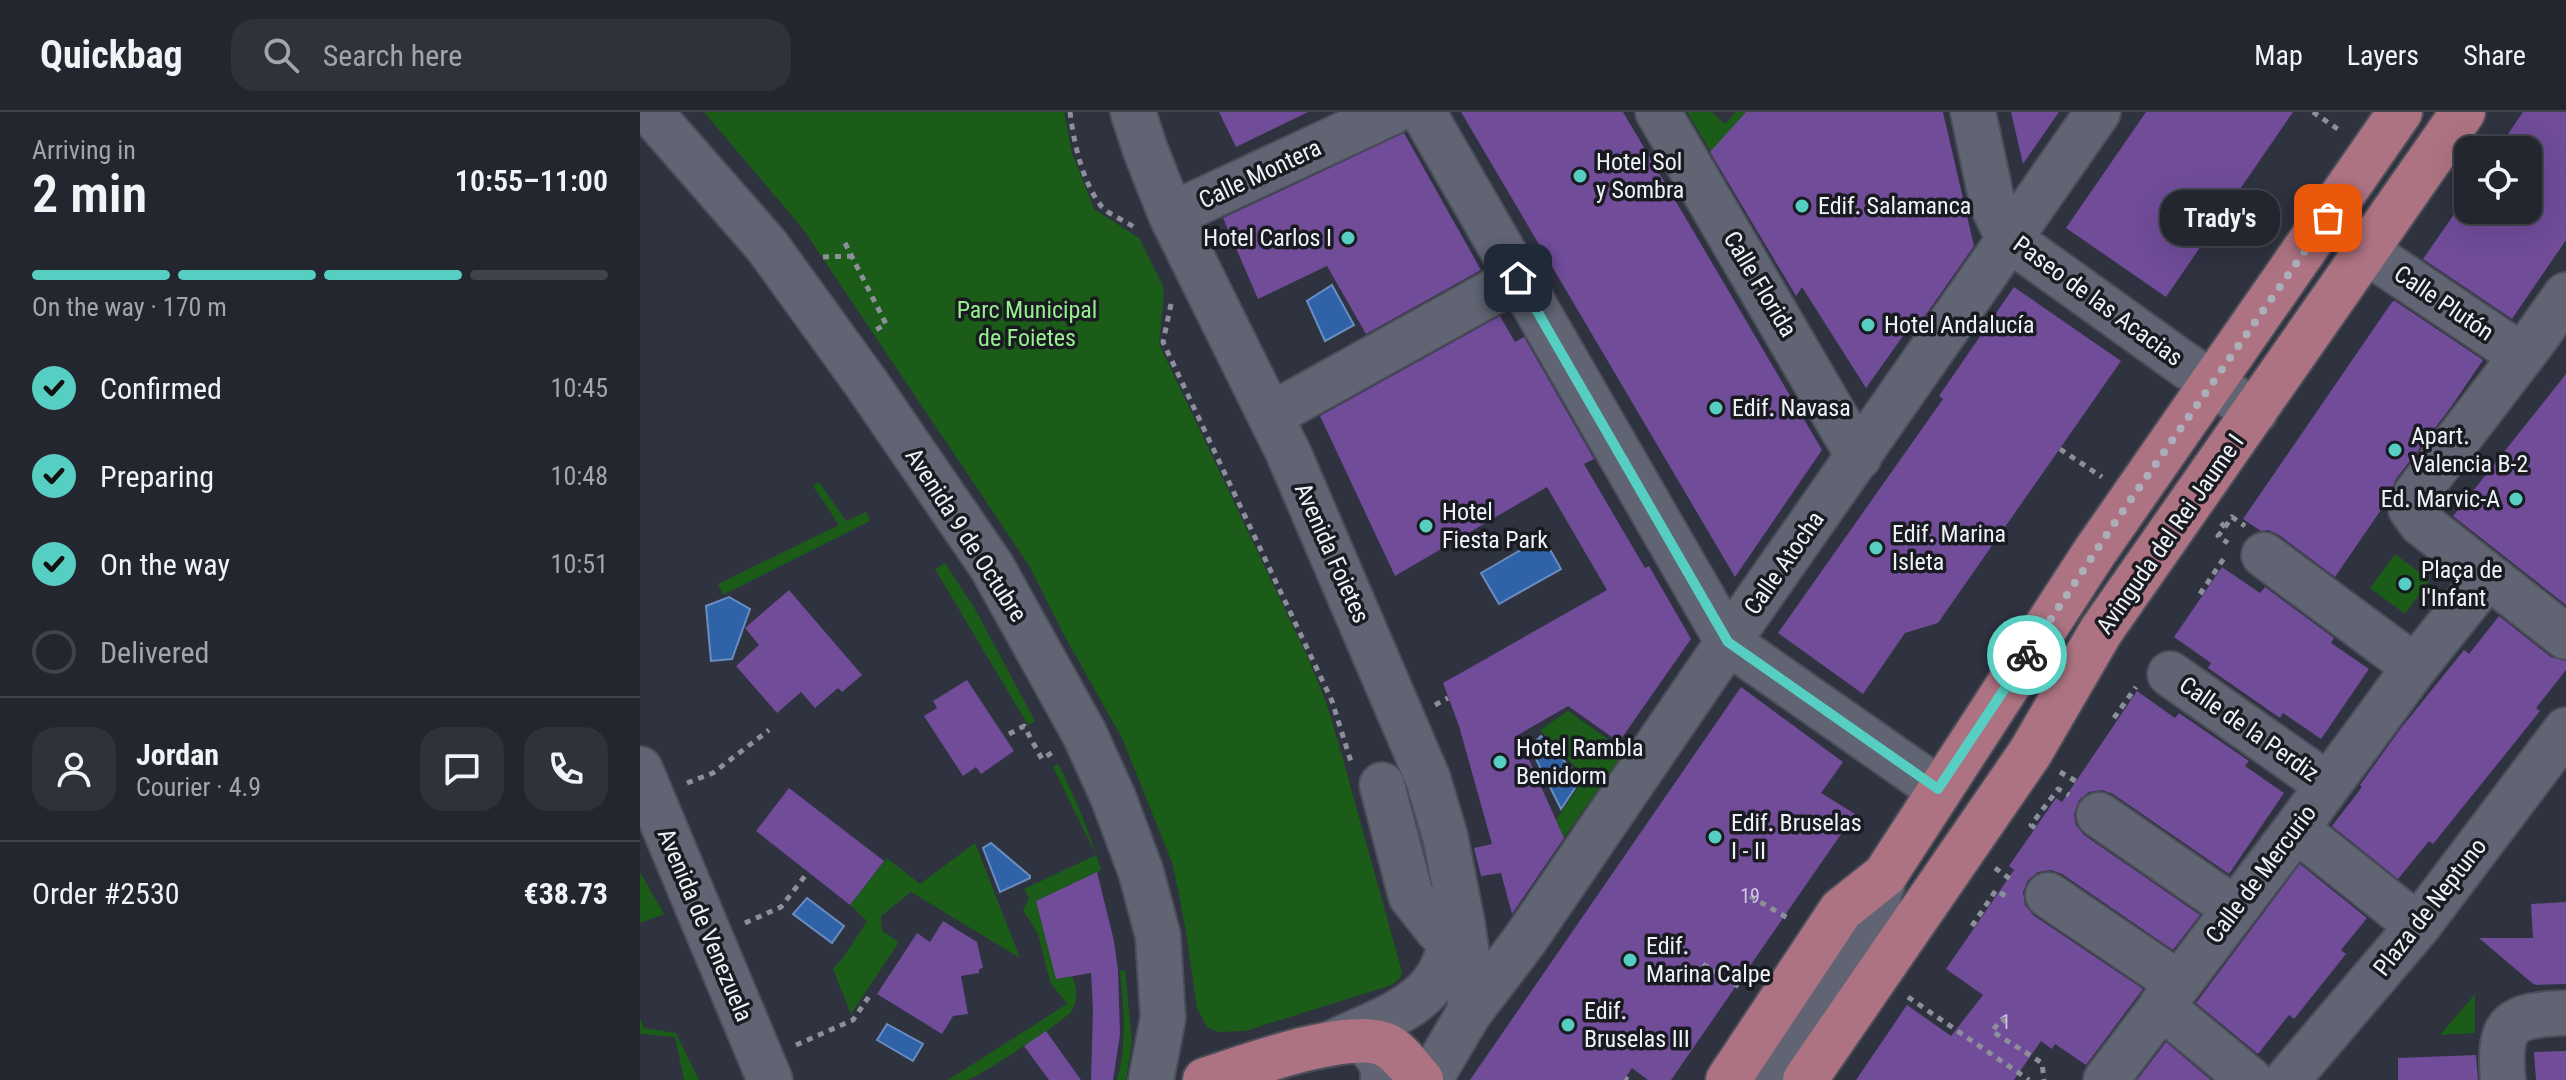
<!DOCTYPE html>
<html lang="en">
<head>
<meta charset="utf-8">
<style>
  :root { --surface:#23262f; --page:#2f323b; --text:#f1f3f6; --muted:#a3a5aa; --line:#40434b; --accent:#57cec2 }
  body { margin:0; font-family:"Roboto Condensed",sans-serif; background:var(--page); color:var(--text); height:100vh; display:flex; flex-direction:column; font-size:30px; white-space:nowrap }
  * { box-sizing:border-box; margin:0 }
  p { font-size:26px; color:var(--muted) }
  .icon { flex:none; width:44px; height:44px; fill:none; stroke:currentColor; stroke-width:2; stroke-linecap:round; stroke-linejoin:round }
  .map { position:relative; flex:1; overflow:hidden }
  .sheet { display:flex; flex-direction:column; background:var(--surface); width:640px }
  .sheet>* { flex:none }
  .tools { position:absolute; left:1814px; top:24px; display:grid; gap:16px }
  .tools a { display:grid; place-items:center; width:88px; height:88px; border-radius:16px; background:var(--surface); box-shadow:0 8px 32px #0002,0 0 0 2px var(--line); font-size:40px }
  .pin { position:absolute; display:grid; place-items:center; width:68px; height:68px; color:#fff; margin:-34px; border-radius:16px; box-shadow:0 4px 12px #0006 }
  .courier { position:absolute; display:grid; place-items:center; width:80px; height:80px; margin:-40px; border:6px solid #57cec2; border-radius:50%; background:#fff; color:#222; box-shadow:0 2px 10px #0007 }
  .bubble { position:absolute; height:56px; border-radius:24px; background:var(--surface); box-shadow:0 8px 32px #0002,0 0 0 2px var(--line); font-size:26px; font-weight:600; line-height:56px; text-align:center }
  .head em { font-style:normal; font-weight:600 }
  .head div { display:flex; flex-direction:column-reverse }
  .head { display:flex; align-items:center; justify-content:space-between; height:136px; padding:0 32px }
  h1 { font-size:52px; font-weight:600; line-height:60px }
  .bar { display:grid; grid-template-columns:repeat(4,1fr); gap:12px 8px; align-content:center; height:96px; padding:0 32px }
  .bar i { height:10px; border-radius:6px; background:var(--line) }
  .bar .on { background:var(--accent) }
  .bar p { grid-column:span 4 }
  .line { display:flex; align-items:center; gap:20px; padding:0 32px; border-top:2px solid var(--line) }
  .line div { flex:1 }
  .round { display:grid; place-items:center; flex:none; width:84px; height:84px; border-radius:24px; background:var(--page) }
  ol { padding:0 32px; list-style:none }
  li { display:flex; align-items:center; gap:24px; height:88px }
  li p { margin-inline-start:auto }
  li .icon { padding:8px; border-radius:50%; background:var(--accent); color:#111; stroke-width:4 }
  li:last-child { color:var(--muted) }
  li i { width:44px; height:44px; border:4px solid var(--line); border-radius:50% }
  header { display:flex; align-items:center; gap:48px; box-sizing:border-box; height:112px; padding:0 40px; background:var(--surface); border-bottom:2px solid var(--line) }
  header strong { font-size:38px }
  nav { display:flex; gap:44px; margin-inline-start:auto; font-size:28px }
  .search { width:560px; height:72px; background:var(--page); display:flex; align-items:center; gap:20px; box-sizing:border-box; padding:0 28px; border-radius:24px; color:var(--muted); font-size:30px }
  main { display:flex; flex:1; min-height:0 }
  .map>svg:first-child { display:block }
</style>
</head>
<body>
<header>
<strong>Quickbag</strong>
<div class="search"><svg class="icon" aria-label="search" viewBox="0 0 24 24"><circle cx="10" cy="10" r="6"/><path d="M15 15l6 6"/></svg>Search here</div>
<nav><a>Map</a><a>Layers</a><a>Share</a></nav>
</header>
<main>
<section class="sheet">
<div class="head"><div><h1>2 min</h1><p>Arriving in</p></div><em>10:55–11:00</em></div>
<div class="bar"><i class="on"></i><i class="on"></i><i class="on"></i><i></i><p>On the way · 170 m</p></div>
<ol>
<li><svg class="icon" aria-label="check" viewBox="0 0 24 24"><path d="M5 12l5 5 9-10"/></svg>Confirmed<p>10:45</p></li>
<li><svg class="icon" aria-label="check" viewBox="0 0 24 24"><path d="M5 12l5 5 9-10"/></svg>Preparing<p>10:48</p></li>
<li><svg class="icon" aria-label="check" viewBox="0 0 24 24"><path d="M5 12l5 5 9-10"/></svg>On the way<p>10:51</p></li>
<li><i></i>Delivered</li>
</ol>
<div class="line" style="height:144px"><a class="round"><svg class="icon" aria-label="person" viewBox="0 0 24 24"><circle cx="12" cy="8" r="4"/><path d="M4 21q1-7 8-7t8 7"/></svg></a><div><b>Jordan</b><p>Courier · 4.9</p></div><a class="round"><svg class="icon" aria-label="chat" viewBox="0 0 24 24"><path d="M4 5h16v11H9l-5 4z"/></svg></a><a class="round"><svg class="icon" aria-label="phone" viewBox="0 0 24 24"><path d="M5 4h4l2 5-3 2q2 4 5 5l2-3 5 2v4C11 20 4 13 5 4z"/></svg></a></div>
<div class="line" style="height:104px"><div>Order #2530</div><b>€38.73</b></div>
</section>
<div class="map">
<svg width="1926" height="968" viewBox="0 0 1926 968">
  <rect width="100%" height="100%" fill="#2f323f"/>
  <!-- green -->
  <path fill="#1c5c19" d="M64 0H424L432 41 454 97 499 126 523 174 524 183 519 232 668 546 686 590 699 633 762 860 760 866 752 873 605 919 578 920 567 915 557 896 546 820 533 753 482 626 424 523 390 455 163 117Z
    M1047 0H1072L1085 12 1096 0H1106L1071 40Z
    M179 370 206 409 226 400 230 409 83 483 78 472 199 413 173 374Z
    M1755 442 1790 468 1765 502 1730 476Z
    M305 451 335 497 395 609 388 613 295 457Z
    M928 599 985 639 924 726 916 708 945 665 900 618Z
    M418 652C436 686 450 722 461 758L396 789 416 867 432 864C437 876 439 888 431 900 424 909 338 965 327 968 322 968 314 968 308 968L427 892 410 870 398 822 383 798 389 786 384 777 456 743 413 655Z
    M335 731 380 846 271 780 241 804 242 819 259 830 211 902 193 857 203 846 227 809 210 793 247 746 280 772Z
    M0 760 24 802 0 811Z
    M485 858 492 930 486 968H477C487 933 484 895 480 859Z
    M1835 882V921L1800 923Z
    M0 906 4 916 36 921 59 968H44L35 925 0 922Z"/>
  <!-- water -->
  <path fill="#2f62a7" stroke="#698dc0" stroke-width="2" d="M692 173 714 213 685 229 667 189Z
    M903 425 921 457 859 492 841 461Z
    M89 485 110 497 92 547 71 549 66 494Z
    M901 624 941 667 921 697 890 635Z
    M351 731 390 764V766L360 780 343 736Z
    M167 786 204 814 192 831 153 802Z
    M247 912 283 932 273 949 237 928Z"/>
  <!-- building -->
  <path fill="#704c99" d="M579 0H668L596 35Z
    M821 0H983L1058 127 1182 338 1095 465Z
    M1106 0H1303L1334 134 1278 214 1273 210 1226 276 1162 175 1156 184 1070 40Z
    M1371 0H1419L1383 52Z
    M1506 0H1653L1526 185 1426 116Z
    M1883 0H1926V128L1872 207 1783 147 1817 98H1888V38H1857Z
    M764 21 841 158 726 222 687 154 618 187 583 106Z
    M1374 175 1481 249 1298 511 1265 521 1223 582 1138 521 1303 287 1299 284Z
    M1755 189 1843 248 1811 295 1756 367 1747 389 1695 465 1639 423 1628 418 1621 419 1603 407 1752 190Z
    M860 204 875 230 884 225 954 347 944 352 1005 456 1009 454 1051 527 979 630 928 594 878 623 924 726 872 802 861 761 841 764 834 736 852 732 819 614 803 571 967 478 907 375 755 464 680 304Z
    M1926 262V493L1813 404Z
    M1582 455 1620 481 1625 475 1694 526 1691 531 1729 557 1681 627 1643 601 1640 606 1568 556 1571 551 1534 525Z
    M149 478 222 563 202 580 198 576 175 596 161 580 137 601 96 554 119 533 105 516Z
    M1859 504 1911 545 1926 549V558L1896 596 1900 599 1868 639 1793 732 1789 729 1758 767 1692 714 1722 675 1720 673 1761 616 1824 538 1829 542Z
    M327 568 374 639 341 662 336 655 323 664 284 604 297 596 293 589Z
    M1101 575 1203 650 1181 681 1215 702 1031 968H1008L992 956 984 968H830Z
    M1497 579 1535 606 1539 601 1609 649 1605 654 1644 681 1589 762 1473 682 1462 678 1449 680 1439 688 1434 702 1436 713 1444 723 1560 803 1533 838 1422 762 1411 758 1398 760 1388 768 1383 780 1385 793 1393 803 1503 877 1446 953 1415 932 1412 937 1401 929 1374 968H1216L1267 893 1311 924 1343 883 1306 857 1374 758 1369 754 1416 686 1422 690Z
    M149 676 244 749 210 793 116 719Z
    M1660 752 1727 806 1701 838 1706 842 1654 907 1649 903 1618 942 1556 891Z
    M457 760 474 829 478 858 480 923 473 968H451L453 897 451 861 416 867 396 789Z
    M1926 790V872L1896 873 1892 871 1839 826H1893L1891 792Z
    M303 809 337 830 343 856 339 857V861L321 864 328 902 313 904 302 922 237 882 277 821 290 830Z
    M406 919 441 968H409L384 934Z
    M1526 930 1571 968H1497Z
    M1926 939V968H1896L1894 940Z
    M1836 943 1838 968H1758V946Z"/>
  <g fill="none" stroke-linecap="round" stroke-linejoin="round">
    <!-- minor casing -->
    <g stroke="#4b4e59" stroke-width="48">
      <path id="minor" d="M10 0 127 134 226 271 352 455 444 621 473 685 501 760 518 824 523 906 511 968
        M493 0 505 37 531 103 648 340 788 667 805 724 822 810 831 872 829 901
        M783 0 1088 530 1298 677
        M1018 0 1219 345
        M1333 0 1353 94 1368 126 1545 253 1615 300
        M531 103 752 0
        M1726 139 1882 244
        M1926 183 1894 228 1776 382 1771 397 1781 411 1926 525
        M631 303 878 166
        M1624 443 1775 555
        M1530 562 1688 673
        M0 657 130 968
        M742 673 771 784 798 818 826 838
        M1459 703 1595 797
        M1656 717 1778 814
        M1408 783 1538 871
        M1521 894 1610 968
        M721 928C736 940 744 948 743 968
        M694 930C756 901 812 888 812 807
        M785 968 797 955 829 901 884 829 1088 530 1458 0
        M1124 968 1231 811 1245 763
        M1466 968 1656 717 1775 555 1848 464
        M1647 968 1778 814 1926 618
        M1863 968C1858 909 1870 903 1926 901"/>
    </g>
    <!-- major casing -->
    <g stroke="#4b4e59" stroke-width="48">
      <path id="major" d="M565 968C605 955 709 916 746 933 759 939 771 957 781 968
        M1088 968 1201 798 1245 763 1454 441 1760 0
        M1165 968 1390 641 1461 519 1823 0"/>
    </g>
    <!-- path -->
    <path stroke="#8d909a" stroke-width="5" stroke-dasharray="6 6" stroke-linecap="butt" d="M430 0C434 31 442 70 462 95 470 103 485 109 494 115
      M1673 0 1702 20
      M1584 100 1627 128
      M205 131 246 212 232 220
      M183 145 212 144
      M531 192 523 230 692 589 712 653
      M1420 337 1462 365
      M1581 411 1585 415 1578 424 1588 431
      M1585 415 1592 405 1605 414
      M1560 482 1586 443
      M795 593 808 586
      M1474 606 1496 575
      M369 622 384 614 402 647 413 640
      M1420 660 1439 671
      M47 671 73 661 129 618
      M1395 716 1391 713 1418 677 1429 683
      M1355 756 1373 769
      M1110 784 1151 808
      M105 811 141 795 168 760
      M1332 814 1356 778 1370 787
      M1063 852 1103 877
      M1268 885 1389 968
      M1366 910 1362 907 1352 919 1402 951 1404 968
      M156 933 213 908 232 880
      M985 966 988 968"/>
    <!-- minor -->
    <use href="#minor" stroke="#616573" stroke-width="44"/>
    <!-- major -->
    <use href="#major" stroke="#ad7382" stroke-width="44"/>
  </g>
  <g fill="none" stroke-linecap="round" stroke-linejoin="round">
    <!-- done -->
    <path stroke="#acafb9" stroke-width="8" stroke-dasharray="0 14.4" d="M1387 543 1480 403 1688 106"/>
    <!-- route -->
    <path stroke="#57cec2" stroke-width="10" d="M878 166 1088 530 1298 677 1387 543"/>
  </g>
  <!-- markers -->
  <g fill="#57cec2" stroke="#191b20" stroke-width="3">
    <circle cx="940" cy="64" r="8"/>
    <circle cx="1162" cy="94" r="8"/>
    <circle cx="708" cy="126" r="8"/>
    <circle cx="1228" cy="213" r="8"/>
    <circle cx="1076" cy="296" r="8"/>
    <circle cx="1755" cy="338" r="8"/>
    <circle cx="1876" cy="387" r="8"/>
    <circle cx="786" cy="414" r="8"/>
    <circle cx="1236" cy="436" r="8"/>
    <circle cx="1765" cy="472" r="8"/>
    <circle cx="860" cy="650" r="8"/>
    <circle cx="1075" cy="725" r="8"/>
    <circle cx="990" cy="848" r="8"/>
    <circle cx="928" cy="913" r="8"/>
  </g>
  <g text-anchor="middle" dominant-baseline="central" stroke-width="7" stroke-linejoin="round" paint-order="stroke">
    <!-- number labels -->
    <g font-size="20" fill="#d0c8e2">
      <text x="1110" y="784">19</text>
      <text x="1366" y="910">1</text>
    </g>
    <!-- poi labels -->
    <g font-size="24" fill="#f0f2fa" stroke="#191b20" text-anchor="start">
      <text x="956" y="50">Hotel Sol<tspan x="956" dy="28">y Sombra</tspan></text>
      <text x="1178" y="94">Edif. Salamanca</text>
      <text x="692" y="126" text-anchor="end">Hotel Carlos I</text>
      <text x="1244" y="213">Hotel Andalucía</text>
      <text x="1092" y="296">Edif. Navasa</text>
      <text x="1771" y="324">Apart.<tspan x="1771" dy="28">Valencia B-2</tspan></text>
      <text x="1860" y="387" text-anchor="end">Ed. Marvic-A</text>
      <text x="802" y="400">Hotel<tspan x="802" dy="28">Fiesta Park</tspan></text>
      <text x="1252" y="422">Edif. Marina<tspan x="1252" dy="28">Isleta</tspan></text>
      <text x="1781" y="458">Plaça de<tspan x="1781" dy="28">l'Infant</tspan></text>
      <text x="876" y="636">Hotel Rambla<tspan x="876" dy="28">Benidorm</tspan></text>
      <text x="1091" y="711">Edif. Bruselas<tspan x="1091" dy="28">I - II</tspan></text>
      <text x="1006" y="834">Edif.<tspan x="1006" dy="28">Marina Calpe</tspan></text>
      <text x="944" y="899">Edif.<tspan x="944" dy="28">Bruselas III</tspan></text>
    </g>
    <!-- street labels -->
    <g font-size="24" fill="#f0f2fa" stroke="#191b20">
      <text transform="translate(620 62) rotate(-25)">Calle Montera</text>
      <text transform="translate(1120 172) rotate(59)">Calle Florida</text>
      <text transform="translate(1458 189) rotate(36)">Paseo de las Acacias</text>
      <text transform="translate(1804 191) rotate(34)">Calle Plutón</text>
      <text transform="translate(1530 422) rotate(-55)">Avinguda del Rei Jaume I</text>
      <text transform="translate(326 423) rotate(57)">Avenida 9 de Octubre</text>
      <text transform="translate(692 441) rotate(66)">Avenida Foietes</text>
      <text transform="translate(1144 451) rotate(-55)">Calle Atocha</text>
      <text transform="translate(1609 617) rotate(35)">Calle de la Perdiz</text>
      <text transform="translate(1621 762) rotate(-53)">Calle de Mercurio</text>
      <text transform="translate(1790 795) rotate(-52)">Plaza de Neptuno</text>
      <text transform="translate(65 813) rotate(67)">Avenida de Venezuela</text>
    </g>
    <!-- park labels -->
    <g font-size="24" fill="#97ef90" stroke="#191b20">
      <text x="387" y="198">Parc Municipal<tspan x="387" dy="28">de Foietes</tspan></text>
    </g>
  </g>
</svg>
<div class="tools">
<a><svg class="icon" aria-label="locate" viewBox="0 0 24 24"><circle cx="12" cy="12" r="6"/><path d="M12 2v4M12 18v4M2 12h4M18 12h4"/></svg></a>
</div>
<div class="pin" style="left:1688px;top:106px;background:#ea580c"><svg class="icon" aria-label="bag" viewBox="0 0 24 24"><path d="M5 8h14l-1 12H6zM9 8a3 3 0 0 1 6 0"/></svg></div>
<div class="pin" style="left:878px;top:166px;background:#1f2937"><svg class="icon" aria-label="home" viewBox="0 0 24 24"><path d="M3 11l9-7 9 7M6 9v11h12V9"/></svg></div>
<div class="courier" style="left:1387px;top:543px"><svg class="icon" aria-label="bike" viewBox="0 0 24 24"><circle cx="6" cy="16" r="4"/><circle cx="18" cy="16" r="4"/><path d="M6 16l4-8h5l3 8M10 8l3 8H6M13 5h3"/></svg></div>
<div class="bubble" style="left:1520px;top:78px;width:120px">Trady's</div>
</div>
</main>
</body>
</html>
